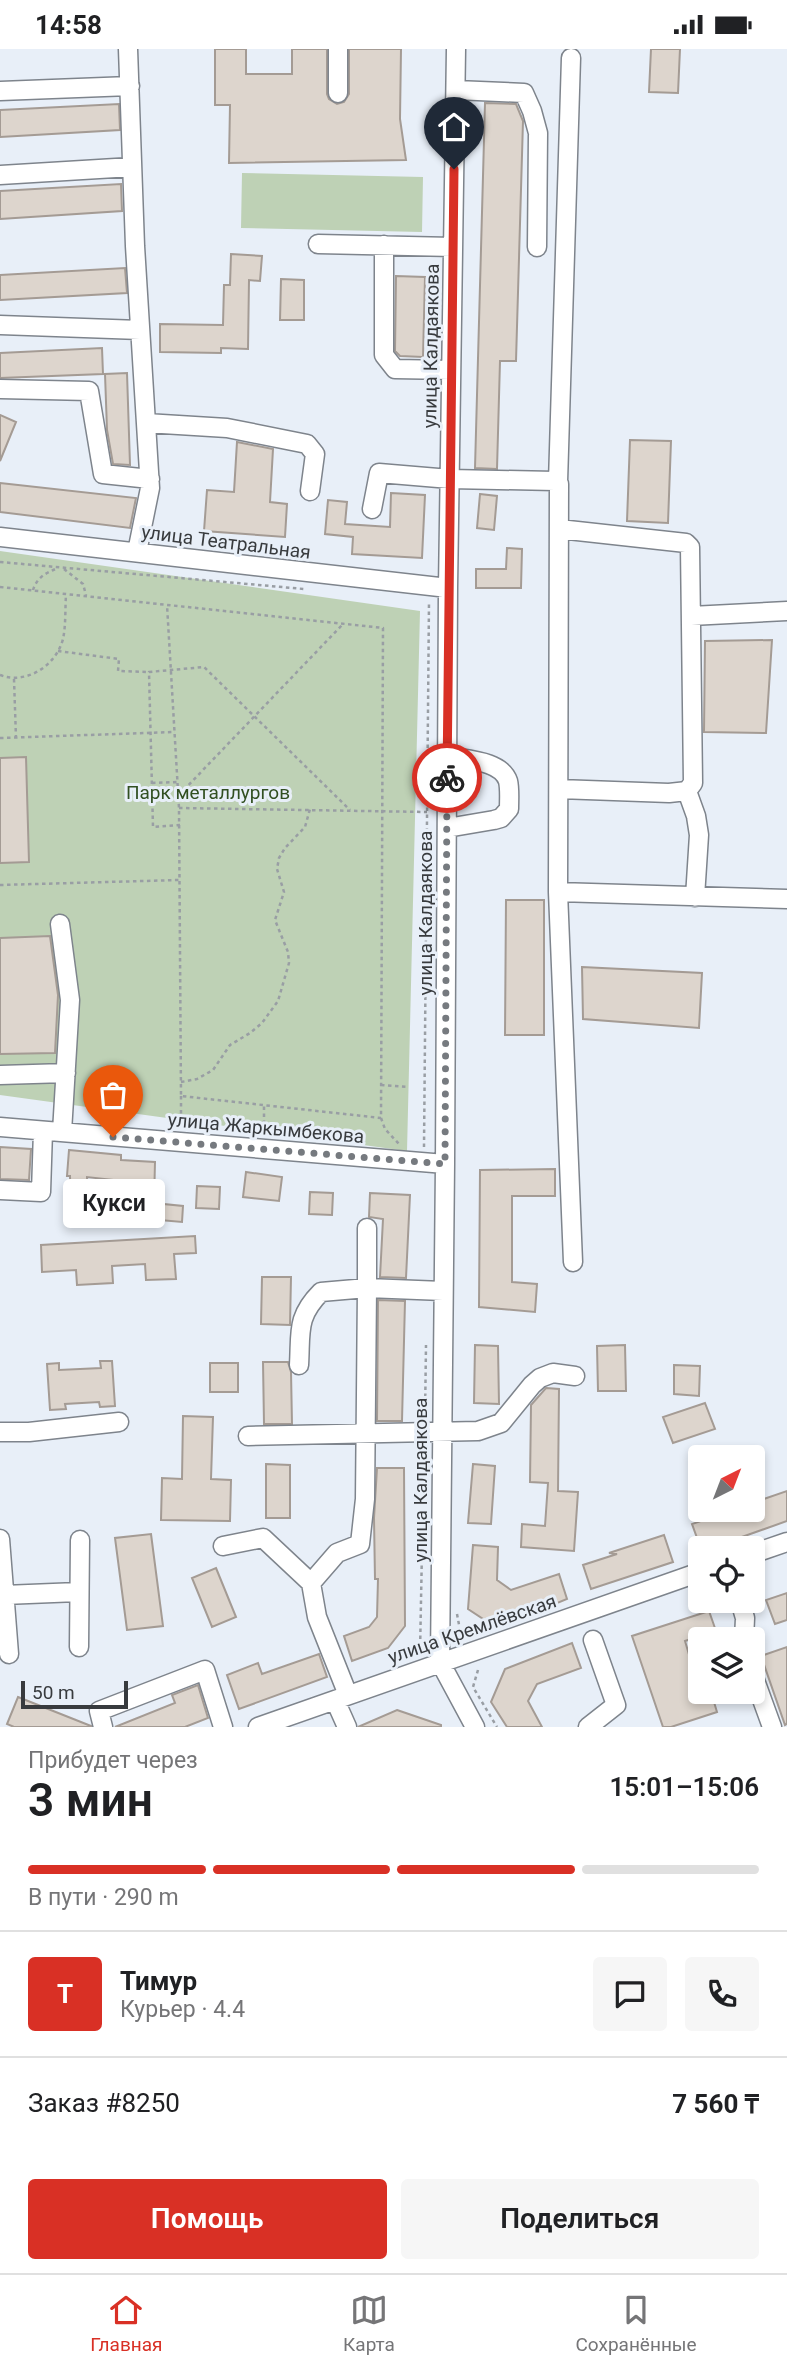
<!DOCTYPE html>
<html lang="ru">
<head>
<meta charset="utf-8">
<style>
  :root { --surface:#fff; --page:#f6f6f6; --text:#202124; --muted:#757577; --line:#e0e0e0; --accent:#d93025 }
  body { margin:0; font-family:Roboto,sans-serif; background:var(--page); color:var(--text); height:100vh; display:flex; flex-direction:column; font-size:26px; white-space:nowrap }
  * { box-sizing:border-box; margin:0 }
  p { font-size:23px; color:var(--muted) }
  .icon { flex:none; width:38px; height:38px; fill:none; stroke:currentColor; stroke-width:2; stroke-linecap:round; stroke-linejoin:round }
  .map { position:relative; height:1678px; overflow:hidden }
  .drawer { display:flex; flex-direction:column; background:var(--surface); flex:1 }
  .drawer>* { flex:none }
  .needle { width:46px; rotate:42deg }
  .controls { position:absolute; left:688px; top:1396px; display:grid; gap:14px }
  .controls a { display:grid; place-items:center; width:77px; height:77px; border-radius:7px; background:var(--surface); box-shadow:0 4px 10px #0003; font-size:35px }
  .scale { position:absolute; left:21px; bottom:18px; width:107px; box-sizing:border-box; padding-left:7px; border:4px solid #383b3e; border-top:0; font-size:19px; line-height:24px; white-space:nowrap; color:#383b3e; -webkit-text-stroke:5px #e8eff8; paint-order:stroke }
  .pin { position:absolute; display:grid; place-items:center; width:60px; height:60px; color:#fff; margin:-72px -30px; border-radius:50% 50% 50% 0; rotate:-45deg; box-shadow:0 0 7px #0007 }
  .pin .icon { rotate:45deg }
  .courier { position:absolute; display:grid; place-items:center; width:70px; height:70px; margin:-35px; border:5px solid #d93025; border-radius:50%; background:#fff; color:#222; box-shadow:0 2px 9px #0007 }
  .bubble { position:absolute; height:49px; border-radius:7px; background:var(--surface); box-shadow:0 4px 10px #0003; font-size:23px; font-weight:600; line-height:49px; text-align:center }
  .overview em { font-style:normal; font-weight:600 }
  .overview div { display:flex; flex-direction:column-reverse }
  .overview { display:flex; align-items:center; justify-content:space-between; height:119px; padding:0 28px }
  h1 { font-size:46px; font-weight:600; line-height:52px }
  .bar { display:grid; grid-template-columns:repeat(4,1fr); gap:10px 7px; align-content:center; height:84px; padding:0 28px }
  .bar i { height:9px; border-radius:5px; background:var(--line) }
  .bar .selected { background:var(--accent) }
  .bar p { grid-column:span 4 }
  .line { display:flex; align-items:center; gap:18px; padding:0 28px; border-top:2px solid var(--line) }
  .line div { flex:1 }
  .round { display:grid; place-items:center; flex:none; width:74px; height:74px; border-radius:7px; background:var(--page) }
  .cta { display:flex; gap:14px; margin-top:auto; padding:14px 28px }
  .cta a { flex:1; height:80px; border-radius:7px; background:var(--accent); color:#fff; font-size:28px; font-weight:600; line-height:80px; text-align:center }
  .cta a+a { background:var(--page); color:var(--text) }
  .status { display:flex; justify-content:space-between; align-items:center; height:49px; padding:0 35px; background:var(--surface); direction:ltr }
  .status svg { height:19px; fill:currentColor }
  .menu { display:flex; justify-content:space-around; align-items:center; height:98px; border-top:2px solid var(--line); background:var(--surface); font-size:19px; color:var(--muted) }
  .menu a { display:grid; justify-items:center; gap:4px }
  .menu .selected { color:var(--accent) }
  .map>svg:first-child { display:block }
</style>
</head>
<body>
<div class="status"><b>14:58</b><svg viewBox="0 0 49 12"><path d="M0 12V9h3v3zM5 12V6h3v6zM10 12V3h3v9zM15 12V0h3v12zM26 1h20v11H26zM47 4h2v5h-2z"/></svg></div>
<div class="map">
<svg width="787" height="1678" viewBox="0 0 787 1678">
  <rect width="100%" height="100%" fill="#e8eff8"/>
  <!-- green -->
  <path fill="#bed1b5" d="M242 124 423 128 422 183 241 179Z
    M0 502 420 562 407 1102 0 1046Z"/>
  <!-- building -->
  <path fill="#ddd5cd" stroke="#a49b94" stroke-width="2" d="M215 0H246V25H292V0H327V45L329 50 337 55 344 53 349 45V0H401L400 70 406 111 229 114 230 56H215Z
    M651 0H680L678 44 649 43Z
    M485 54 516 55 523 72 516 312H500L497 420 475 419Z
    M119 55 120 81 0 88V61Z
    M121 135 122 162 0 170V142Z
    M231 205 262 207 260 232 249 231 248 300 221 299V304L160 303V275L223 276 224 236H230Z
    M125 219 127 244 0 251V226Z
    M396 227 425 228 423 308 400 307 395 302Z
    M281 230 304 231V271H280Z
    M102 299 103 325 0 329V304Z
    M127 324 130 416 113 415 107 381 105 325Z
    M0 366 16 373 0 412Z
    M630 391 671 392 668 474 627 472Z
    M237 393 273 400 270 453 287 455 285 488 204 482 207 441 234 443Z
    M0 434 136 449 130 479 0 463Z
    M391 444 425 446 422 509 352 505 353 488 325 485 328 451 347 453 345 475 390 478Z
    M480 445 497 447 494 481 477 479Z
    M507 499 522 500 521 539H476V520H506Z
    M772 591 766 684 704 683 705 592Z
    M26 708 29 813 0 814V709Z
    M506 851H544V986H505Z
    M50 887 58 946 55 1004 0 1005V889Z
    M582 918 702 924 699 979 583 970Z
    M0 1098 31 1100 29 1131 0 1130Z
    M69 1101 121 1106V1111L155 1113 154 1154 183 1157 182 1173 137 1169 140 1134 87 1128 88 1167H71L70 1127H67Z
    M555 1120V1147H512V1233L537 1235 535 1263 479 1258 480 1121Z
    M246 1123 282 1128 279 1152 243 1148Z
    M197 1137 220 1138 219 1160 196 1159Z
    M310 1143 333 1144 332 1166 309 1165Z
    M370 1144 410 1146 406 1229 380 1228 383 1170 369 1168Z
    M195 1187 196 1204 174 1205 176 1230 146 1231 145 1215 112 1217 113 1234 77 1236 76 1221 42 1223 41 1196Z
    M262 1228H291L290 1276 261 1275Z
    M378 1251 405 1252 402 1372H377Z
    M475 1296 498 1297 499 1355 474 1354Z
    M625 1296 626 1342H598L597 1297Z
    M100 1312H112L115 1357 100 1358 99 1353 65 1355 66 1360 50 1361 47 1315 59 1314V1321L101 1319Z
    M263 1313H288L291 1323 292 1375H264Z
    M210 1314H238V1343H210Z
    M674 1316 700 1317 699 1347 674 1345Z
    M546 1339 559 1340 558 1442 578 1443 574 1502 521 1498 522 1475 545 1477 548 1434 530 1433 531 1356Z
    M705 1354 715 1380 673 1394 663 1368Z
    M183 1367 213 1368 211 1430 231 1431 230 1472 161 1471 162 1429 182 1430Z
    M266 1415 290 1416V1469H266Z
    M473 1415 495 1417 491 1475 468 1474Z
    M377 1419H404L405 1577 388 1599 352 1612 344 1587 369 1578 377 1568 378 1530H375L374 1469Z
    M787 1442V1472L708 1500H701L692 1475 732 1461H752V1454Z
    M151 1485 163 1577 127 1581 115 1489Z
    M664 1486 673 1513 591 1540 583 1516 617 1505 609 1504Z
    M473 1496 498 1498 497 1531 511 1541 559 1525 567 1550 497 1579 468 1560Z
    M216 1519 236 1568 212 1578 192 1529Z
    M787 1544V1571L775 1575 766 1551Z
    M709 1562 716 1582 685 1592 700 1643H711L717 1663 671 1678H663L632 1587Z
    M572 1594 581 1619 537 1635 528 1652 542 1678H507L491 1653 505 1620Z
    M787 1598V1675L785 1676 761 1607Z
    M319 1605 327 1628 239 1660 227 1626 258 1614 262 1625Z
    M198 1636 208 1669 185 1678H115L175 1654 172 1646Z
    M18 1648 91 1677V1678H14L7 1675Z
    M397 1661 441 1676V1678H358Z"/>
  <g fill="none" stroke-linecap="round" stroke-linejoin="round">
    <!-- minor casing -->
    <g stroke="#7e848c" stroke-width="21">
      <path id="minor" d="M128 0 135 197 150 439 137 503
        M456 0 448 539 445 1115 440 1613 475 1678
        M456 41 524 44 532 62 538 84 537 198
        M0 42 130 37
        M338 44V0
        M0 126 132 118
        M318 195 453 198
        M384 196V306L395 320 451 321
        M0 276 140 281
        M0 340 89 342 103 425 150 430
        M146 374 227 379 307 395 315 405 310 442
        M558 433 571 9
        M372 460 379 424 450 430 555 432 559 435 558 843 573 1213
        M0 488 448 539
        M691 567 787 562
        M559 740 669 744 687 742 693 734 690 498 686 494 559 480
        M687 742 696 767 699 786 695 848
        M447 779 494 771 501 769 509 760C509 751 510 740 508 732 501 711 465 711 447 707
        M558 843 787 850
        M60 875 70 951 62 1083
        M0 1026 66 1024
        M0 1078 445 1115
        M0 1141 41 1143 43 1082
        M367 1179V1239L443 1242
        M299 1316C301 1283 296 1268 321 1243L367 1239 365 1450 360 1495 337 1504 311 1534 317 1568 348 1646
        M0 1383H29L119 1373
        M248 1387 478 1382 501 1374 532 1336 540 1329 553 1324 575 1327
        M0 1490 9 1605
        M223 1497 263 1489 311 1534
        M752 1505 787 1493
        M4 1546 78 1543
        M740 1552 745 1569 744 1591
        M79 1598 80 1491
        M752 1623 772 1678
        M335 1651 347 1678
        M103 1678 99 1662 205 1621 223 1678
        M258 1678 700 1523
        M588 1678 616 1656 593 1591"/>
    </g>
    <!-- path -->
    <path stroke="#999ea4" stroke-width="2.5" stroke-dasharray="3.5 3.5" stroke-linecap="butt" d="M0 513 304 540
      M64 520 83 535 86 546
      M0 538 383 579 381 1069 181 1047 179 759 167 556
      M33 541C37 528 46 524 58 519
      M58 602 119 610 118 622 149 623
      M0 626C26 636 56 617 63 590 66 576 65 560 66 546
      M14 630 16 689
      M0 689 175 683
      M152 734 178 733
      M179 746 343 575
      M179 759 427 763
      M180 776 153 778 149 623 204 618 350 761
      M0 836 179 831
      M181 1033 197 1030 213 1021 230 996 250 984 262 974 278 952 289 914 288 903 275 871 284 843 277 820 279 809 285 799 305 778 310 760
      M381 1036 408 1038
      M181 1047V1072
      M381 1069 385 1080 399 1095
      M264 1075V1056
      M424 1098 429 552
      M425 1369 426 1296
      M457 1565 460 1581
      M420 1604 424 1397
      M478 1621 473 1638 497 1678"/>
    <!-- minor -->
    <use href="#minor" stroke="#fff" stroke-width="18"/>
  </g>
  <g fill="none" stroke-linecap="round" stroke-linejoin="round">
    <!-- done -->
    <path stroke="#767a7f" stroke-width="7" stroke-dasharray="0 12.6" d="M113 1088 445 1115 447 729"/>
    <!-- route -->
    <path stroke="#d93025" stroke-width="9" d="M447 729 454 120"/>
  </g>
  <g text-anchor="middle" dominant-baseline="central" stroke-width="6" stroke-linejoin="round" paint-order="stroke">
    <!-- street labels -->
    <g font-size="19" fill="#383b3e" stroke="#e8eff8">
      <text transform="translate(431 297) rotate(-89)">улица Калдаякова</text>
      <text transform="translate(226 493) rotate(7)">улица Театральная</text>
      <text transform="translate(425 864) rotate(-90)">улица Калдаякова</text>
      <text transform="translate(266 1079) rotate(5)">улица Жаркымбекова</text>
      <text transform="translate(420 1431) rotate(-90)">улица Калдаякова</text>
      <text transform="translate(472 1580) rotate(-19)">улица Кремлёвская</text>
    </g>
    <!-- park labels -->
    <g font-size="19" fill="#314f21" stroke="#e8eff8">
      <text x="208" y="743">Парк металлургов</text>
    </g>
  </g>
</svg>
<div class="controls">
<a><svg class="needle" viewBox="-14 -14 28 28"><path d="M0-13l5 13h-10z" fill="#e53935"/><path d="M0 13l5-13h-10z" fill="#757577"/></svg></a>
<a><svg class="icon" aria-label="locate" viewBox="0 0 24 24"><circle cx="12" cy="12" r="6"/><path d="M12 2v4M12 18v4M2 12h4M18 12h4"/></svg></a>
<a><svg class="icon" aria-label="layers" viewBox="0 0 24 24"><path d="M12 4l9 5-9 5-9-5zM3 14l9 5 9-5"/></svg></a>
</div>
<div class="scale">50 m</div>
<div class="pin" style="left:113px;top:1088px;background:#ea580c"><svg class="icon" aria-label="bag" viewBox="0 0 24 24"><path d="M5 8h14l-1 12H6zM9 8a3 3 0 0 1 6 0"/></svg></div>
<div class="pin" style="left:454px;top:120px;background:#1f2937"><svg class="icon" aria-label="home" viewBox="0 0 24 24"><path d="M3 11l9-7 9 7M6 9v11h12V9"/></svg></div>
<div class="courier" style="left:447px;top:729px"><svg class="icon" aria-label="bike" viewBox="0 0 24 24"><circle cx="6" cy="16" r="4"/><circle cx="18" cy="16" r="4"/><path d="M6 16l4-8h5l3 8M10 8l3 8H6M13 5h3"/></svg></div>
<div class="bubble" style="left:63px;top:1130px;width:102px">Кукси</div>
</div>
<section class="drawer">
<div class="overview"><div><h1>3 мин</h1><p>Прибудет через</p></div><em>15:01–15:06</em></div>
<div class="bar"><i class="selected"></i><i class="selected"></i><i class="selected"></i><i></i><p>В пути · 290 m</p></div>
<div class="line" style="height:126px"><b class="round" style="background:var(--accent);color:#fff">Т</b><div><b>Тимур</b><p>Курьер · 4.4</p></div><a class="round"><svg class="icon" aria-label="chat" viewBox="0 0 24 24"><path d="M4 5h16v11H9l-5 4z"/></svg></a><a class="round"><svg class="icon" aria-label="phone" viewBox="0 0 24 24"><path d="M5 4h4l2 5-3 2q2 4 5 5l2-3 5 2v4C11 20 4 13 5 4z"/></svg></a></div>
<div class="line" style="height:91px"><div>Заказ #8250</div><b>7 560 ₸</b></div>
<div class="cta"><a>Помощь</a><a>Поделиться</a></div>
</section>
<nav class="menu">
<a class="selected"><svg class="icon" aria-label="home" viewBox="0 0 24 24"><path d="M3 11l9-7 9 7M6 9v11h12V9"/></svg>Главная</a>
<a><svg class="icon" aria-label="map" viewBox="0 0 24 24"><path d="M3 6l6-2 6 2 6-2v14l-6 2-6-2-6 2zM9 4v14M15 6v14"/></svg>Карта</a>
<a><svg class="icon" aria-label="saved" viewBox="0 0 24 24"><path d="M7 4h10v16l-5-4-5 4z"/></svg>Сохранённые</a>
</nav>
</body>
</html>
